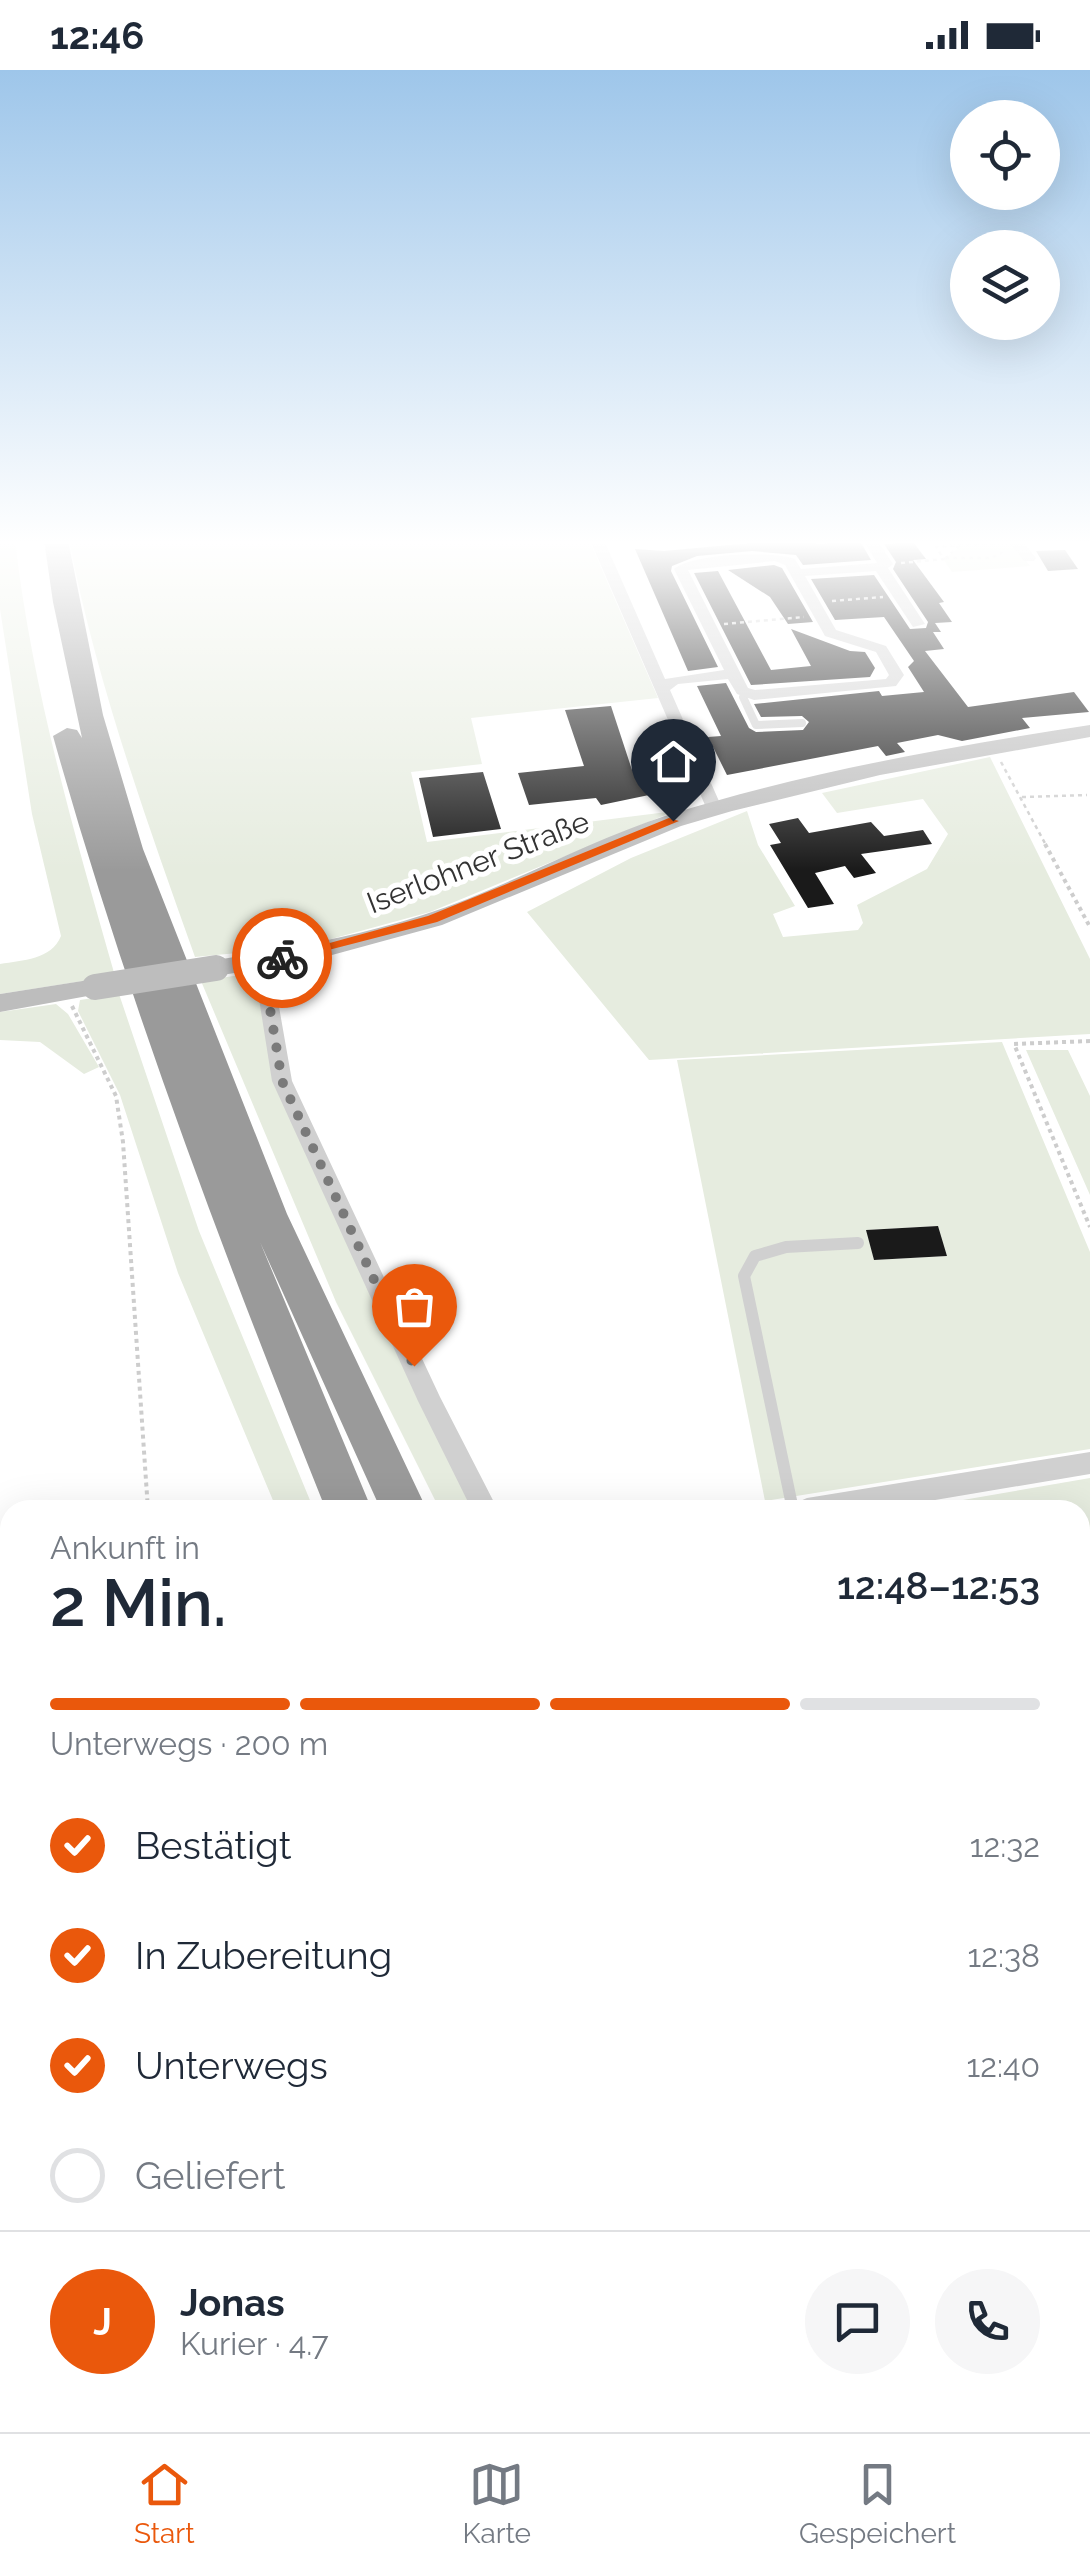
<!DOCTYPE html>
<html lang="de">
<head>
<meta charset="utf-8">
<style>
  :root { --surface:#fff; --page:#f6f6f7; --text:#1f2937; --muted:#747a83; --line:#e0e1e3; --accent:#ea580c }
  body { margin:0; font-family:Raleway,sans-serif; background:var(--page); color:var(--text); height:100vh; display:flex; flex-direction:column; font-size:38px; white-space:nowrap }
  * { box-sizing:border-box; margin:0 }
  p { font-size:32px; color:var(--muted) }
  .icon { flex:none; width:55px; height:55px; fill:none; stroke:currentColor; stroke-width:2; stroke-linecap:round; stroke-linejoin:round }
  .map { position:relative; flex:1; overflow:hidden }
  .side { position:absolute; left:0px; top:1430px; width:1090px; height:932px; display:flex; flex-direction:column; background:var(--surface); border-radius:30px 30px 0 0; box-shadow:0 10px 40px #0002 }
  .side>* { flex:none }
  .tools { position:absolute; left:950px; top:30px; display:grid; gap:20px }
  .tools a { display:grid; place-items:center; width:110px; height:110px; border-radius:50%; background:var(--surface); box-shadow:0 10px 40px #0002; font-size:50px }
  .pin { position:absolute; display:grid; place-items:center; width:85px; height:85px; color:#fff; margin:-102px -42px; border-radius:50% 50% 50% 0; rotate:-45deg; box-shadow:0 0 10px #0007 }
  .pin .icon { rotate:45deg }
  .courier { position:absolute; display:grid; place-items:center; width:100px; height:100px; margin:-50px; border:8px solid #ea580c; border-radius:50%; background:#fff; color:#222; box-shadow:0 2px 12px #0007 }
  .overview em { font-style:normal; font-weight:600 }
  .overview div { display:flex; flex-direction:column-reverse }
  .overview { display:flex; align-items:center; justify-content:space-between; height:170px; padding:0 50px }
  h1 { font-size:65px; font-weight:600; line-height:75px }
  .bar { display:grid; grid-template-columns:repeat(4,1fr); gap:15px 10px; align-content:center; height:120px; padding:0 50px }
  .bar i { height:12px; border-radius:8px; background:var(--line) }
  .bar .selected { background:var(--accent) }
  .bar p { grid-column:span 4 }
  .line { display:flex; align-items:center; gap:25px; padding:0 50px; border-top:2px solid var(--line) }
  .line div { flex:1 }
  .round { display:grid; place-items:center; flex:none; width:105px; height:105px; border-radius:52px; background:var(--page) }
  ol { padding:0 50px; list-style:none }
  li { display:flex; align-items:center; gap:30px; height:110px }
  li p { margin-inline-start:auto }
  li .icon { padding:10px; border-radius:50%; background:var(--accent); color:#fff; stroke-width:4 }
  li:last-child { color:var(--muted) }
  li i { width:55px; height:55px; border:5px solid var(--line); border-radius:50% }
  .status { display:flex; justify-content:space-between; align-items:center; height:70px; padding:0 50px; background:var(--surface); direction:ltr }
  .status svg { height:28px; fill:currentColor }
  .tabs { display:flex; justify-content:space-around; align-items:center; height:140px; border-top:2px solid var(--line); background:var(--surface); font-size:28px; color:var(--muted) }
  .tabs a { display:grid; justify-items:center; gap:5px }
  .tabs .selected { color:var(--accent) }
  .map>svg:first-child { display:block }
</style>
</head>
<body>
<div class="status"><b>12:46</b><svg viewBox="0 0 49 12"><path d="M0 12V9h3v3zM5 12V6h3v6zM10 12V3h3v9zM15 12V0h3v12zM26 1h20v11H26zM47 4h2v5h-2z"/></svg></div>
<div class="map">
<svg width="1090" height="2362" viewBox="0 0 1090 2362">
  <rect width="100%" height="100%" fill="#fff"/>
  <!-- green -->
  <path fill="#e6ecdf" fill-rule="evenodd" d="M0 470H15C32 619 74 762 115 906L0 924V894C23 890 51 890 61 866L32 744 0 539Z
    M69 470H589L658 628 471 648 482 694 411 702 427 772 675 741 430 842 302 877 195 887C146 749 97 614 69 470Z
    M1012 473 1030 496 952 502 944 490 960 476Z
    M990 687 1090 889V964L649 990 527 842 631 788 747 741 758 775 795 836 773 844 783 867 858 860 863 853 857 835 927 799 948 764 923 729 837 743 822 723Z
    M240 905 259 911 268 958 473 1440H440L336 1232 201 911Z
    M119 924 199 1161 314 1440H277L178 1203 120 1025 78 941 80 930Z
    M56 934 68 944 99 997 84 1004 40 972 0 970V942Z
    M1002 972 1090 1182V1379L765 1431 677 990ZM937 1156 947 1186 874 1190 867 1160Z
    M1026 980H1068L1090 1026V1125Z
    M1090 1408V2362H963L956 2353 1080 2352V1440H905Z"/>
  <!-- building -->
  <path fill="#1a1a1a" d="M784 470H814L817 474 860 471 871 490 803 495 796 485 752 481 697 486 672 496 671 501 718 597 688 601 635 479 664 481Z
    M913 472 926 489 913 490 944 532 939 533 952 552 935 553 941 562H933L944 579 925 581 968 637 1074 622 1089 642 1022 648 1030 658 962 671 938 665 897 673 905 682 886 686 878 676 727 705 708 667 721 666 697 616 726 613 749 658 756 662 803 660 809 652 802 646 761 647 754 634 879 621 882 626 924 622 908 597 914 591 884 547 835 550 811 509 874 505 910 559 926 558 928 552 893 499 896 492 884 474Z
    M1065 480 1078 499 1048 501 1036 481Z
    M774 495 782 498 813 552 788 554 770 527 728 500Z
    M718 501 771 600 811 596 791 559 850 581 865 582 875 598 870 607 751 615 694 503Z
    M611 636 632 700 649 725 601 735 596 728 529 735 518 703 584 696 565 640Z
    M483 702 501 759 433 767 419 708Z
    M798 748 809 763 871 752 884 766 923 760 932 774 861 784 876 803 854 808 845 796 815 803 834 834 808 838 770 775 781 773 769 754Z
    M938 1156 947 1186 874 1190 866 1160Z"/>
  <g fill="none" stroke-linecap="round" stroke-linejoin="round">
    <!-- path-far2 -->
    <path stroke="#cdcdcd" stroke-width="2.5" stroke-dasharray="4 4" stroke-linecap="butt" d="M945 488H991L1003 482
      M945 489 960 475
      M901 493 944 489 936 477 998 473
      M832 531 883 527
      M724 554 804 547
      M1001 692 1047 777
      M1022 727 1087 725"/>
    <!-- path-far1 -->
    <path stroke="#cdcdcd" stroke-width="4" stroke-dasharray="4 4" stroke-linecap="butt" d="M1045 774 1090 857
      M72 936 116 1026 123 1072 148 1440
      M1090 971 1014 974 1090 1157
      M1080 1456 1090 1477
      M1080 1526 1090 1524
      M1080 1560 1090 1558
      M0 1575 10 1574
      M1090 1584V1588
      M1080 1590 1090 1608"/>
    <!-- path -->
    <path stroke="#cdcdcd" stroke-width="5" stroke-dasharray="8 8" stroke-linecap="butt" d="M1080 2251 1090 2266
      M209 2352 210 2362"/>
    <!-- service-far2 -->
    <path stroke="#d0d0d0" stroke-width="8" d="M747 623 743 627 756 655 802 653"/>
    <!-- service-far1 -->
    <path stroke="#d0d0d0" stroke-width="10" d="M844 1174 858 1173"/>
    <!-- service -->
    <path stroke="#d0d0d0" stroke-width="12" d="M793 1440 744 1206 755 1186 786 1177 858 1173"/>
    <!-- minor -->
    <path fill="#d0d0d0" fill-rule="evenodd" d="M590 470H604L665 609 724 600 674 499C693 483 772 481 795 489L801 499 877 493 863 470H877L893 494 888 498 925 554 913 557 876 501 805 506 836 560 886 576 904 605 896 616 754 630 737 624 728 609 678 614 670 620 722 738 714 743 708 742ZM775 491 785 495 825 566 876 582 889 605 886 609 755 620 748 618 688 500Z
      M1007 470H1021L1036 488 1034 491H1024Z
      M262 885 271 891 292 1011 440 1327 498 1440H472L418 1331 272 1011 253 891Z
      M1090 1382V1404L876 1440H794L798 1432 807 1428Z"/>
    <!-- secondary -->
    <path fill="#bdbdbd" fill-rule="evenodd" d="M1090 655V667L880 705 732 741 681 756 442 855 310 891 216 906 203 898 216 890C286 879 355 867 423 845 507 818 584 772 668 745 805 702 949 677 1090 655Z
      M95 909 104 911 108 917 104 923 0 942V924Z"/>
    <!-- motorway -->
    <path fill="#9a9a9a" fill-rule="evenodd" d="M44 470H68L103 645 143 779 287 1144 427 1440H381L260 1172 372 1440H326C224 1185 127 930 53 666L67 658 77 660 82 668 53 532Z
      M689 2352H757L761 2362H693Z
      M765 2352H832L836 2362H768Z
      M839 2352H943L947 2362H843Z"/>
    <!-- secondary-bridge -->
    <path stroke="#bdbdbd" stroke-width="26" d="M95 917 216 898"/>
  </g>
  <!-- sky -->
  <linearGradient id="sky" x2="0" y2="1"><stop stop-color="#9ec6ea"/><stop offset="0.59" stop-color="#fff"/><stop offset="1" stop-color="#fff" stop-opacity="0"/></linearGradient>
  <rect width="1090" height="801" fill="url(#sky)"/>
  <!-- route -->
  <path fill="#ea580c" d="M669 748 679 751 437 852 282 892 275 888 428 846Z"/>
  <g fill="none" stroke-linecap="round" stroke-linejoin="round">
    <!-- done -->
    <path stroke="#7a7a7a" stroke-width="10" stroke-dasharray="0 18" d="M282 888 262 891 282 1011 414 1296"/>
  </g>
  <g text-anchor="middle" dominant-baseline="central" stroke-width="10" stroke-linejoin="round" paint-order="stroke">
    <!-- far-street labels -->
    <g font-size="30" fill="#333" stroke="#fff">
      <text transform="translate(478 792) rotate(-21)">Iserlohner Straße</text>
    </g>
  </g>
</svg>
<div class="tools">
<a><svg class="icon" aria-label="locate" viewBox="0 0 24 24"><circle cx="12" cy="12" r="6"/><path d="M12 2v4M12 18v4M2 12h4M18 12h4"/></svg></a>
<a><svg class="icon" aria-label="layers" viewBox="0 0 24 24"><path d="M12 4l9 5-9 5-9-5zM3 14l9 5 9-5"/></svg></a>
</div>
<div class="pin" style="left:414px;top:1296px;background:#ea580c"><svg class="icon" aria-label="bag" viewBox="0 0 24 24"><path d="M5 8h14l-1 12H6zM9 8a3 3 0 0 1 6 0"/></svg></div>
<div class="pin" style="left:673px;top:751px;background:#1f2937"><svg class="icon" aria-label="home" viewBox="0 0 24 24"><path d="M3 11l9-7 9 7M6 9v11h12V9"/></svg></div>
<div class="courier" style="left:282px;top:888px"><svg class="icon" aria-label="bike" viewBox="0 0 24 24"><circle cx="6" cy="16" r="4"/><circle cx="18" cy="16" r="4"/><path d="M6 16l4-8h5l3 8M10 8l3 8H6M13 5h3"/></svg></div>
<section class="side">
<div class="overview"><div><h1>2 Min.</h1><p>Ankunft in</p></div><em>12:48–12:53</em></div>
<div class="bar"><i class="selected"></i><i class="selected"></i><i class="selected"></i><i></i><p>Unterwegs · 200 m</p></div>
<ol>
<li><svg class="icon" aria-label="check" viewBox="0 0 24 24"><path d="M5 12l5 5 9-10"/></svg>Bestätigt<p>12:32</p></li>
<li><svg class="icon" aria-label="check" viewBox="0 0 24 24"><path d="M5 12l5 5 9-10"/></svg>In Zubereitung<p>12:38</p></li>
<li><svg class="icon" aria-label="check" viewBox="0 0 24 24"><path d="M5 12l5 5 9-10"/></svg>Unterwegs<p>12:40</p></li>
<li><i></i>Geliefert</li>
</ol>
<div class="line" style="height:180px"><b class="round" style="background:var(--accent);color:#fff">J</b><div><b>Jonas</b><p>Kurier · 4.7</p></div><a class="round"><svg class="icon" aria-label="chat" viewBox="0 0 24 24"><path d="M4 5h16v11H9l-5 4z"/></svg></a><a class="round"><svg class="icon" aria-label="phone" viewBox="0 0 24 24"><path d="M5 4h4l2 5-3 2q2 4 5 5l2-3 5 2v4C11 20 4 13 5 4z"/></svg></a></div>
</section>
</div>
<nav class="tabs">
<a class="selected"><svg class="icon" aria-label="home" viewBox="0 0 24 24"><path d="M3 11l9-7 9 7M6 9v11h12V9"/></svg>Start</a>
<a><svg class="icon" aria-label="map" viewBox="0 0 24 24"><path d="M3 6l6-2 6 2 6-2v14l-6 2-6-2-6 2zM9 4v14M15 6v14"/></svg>Karte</a>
<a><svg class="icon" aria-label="saved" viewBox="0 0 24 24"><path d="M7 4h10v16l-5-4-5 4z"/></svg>Gespeichert</a>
</nav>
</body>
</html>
